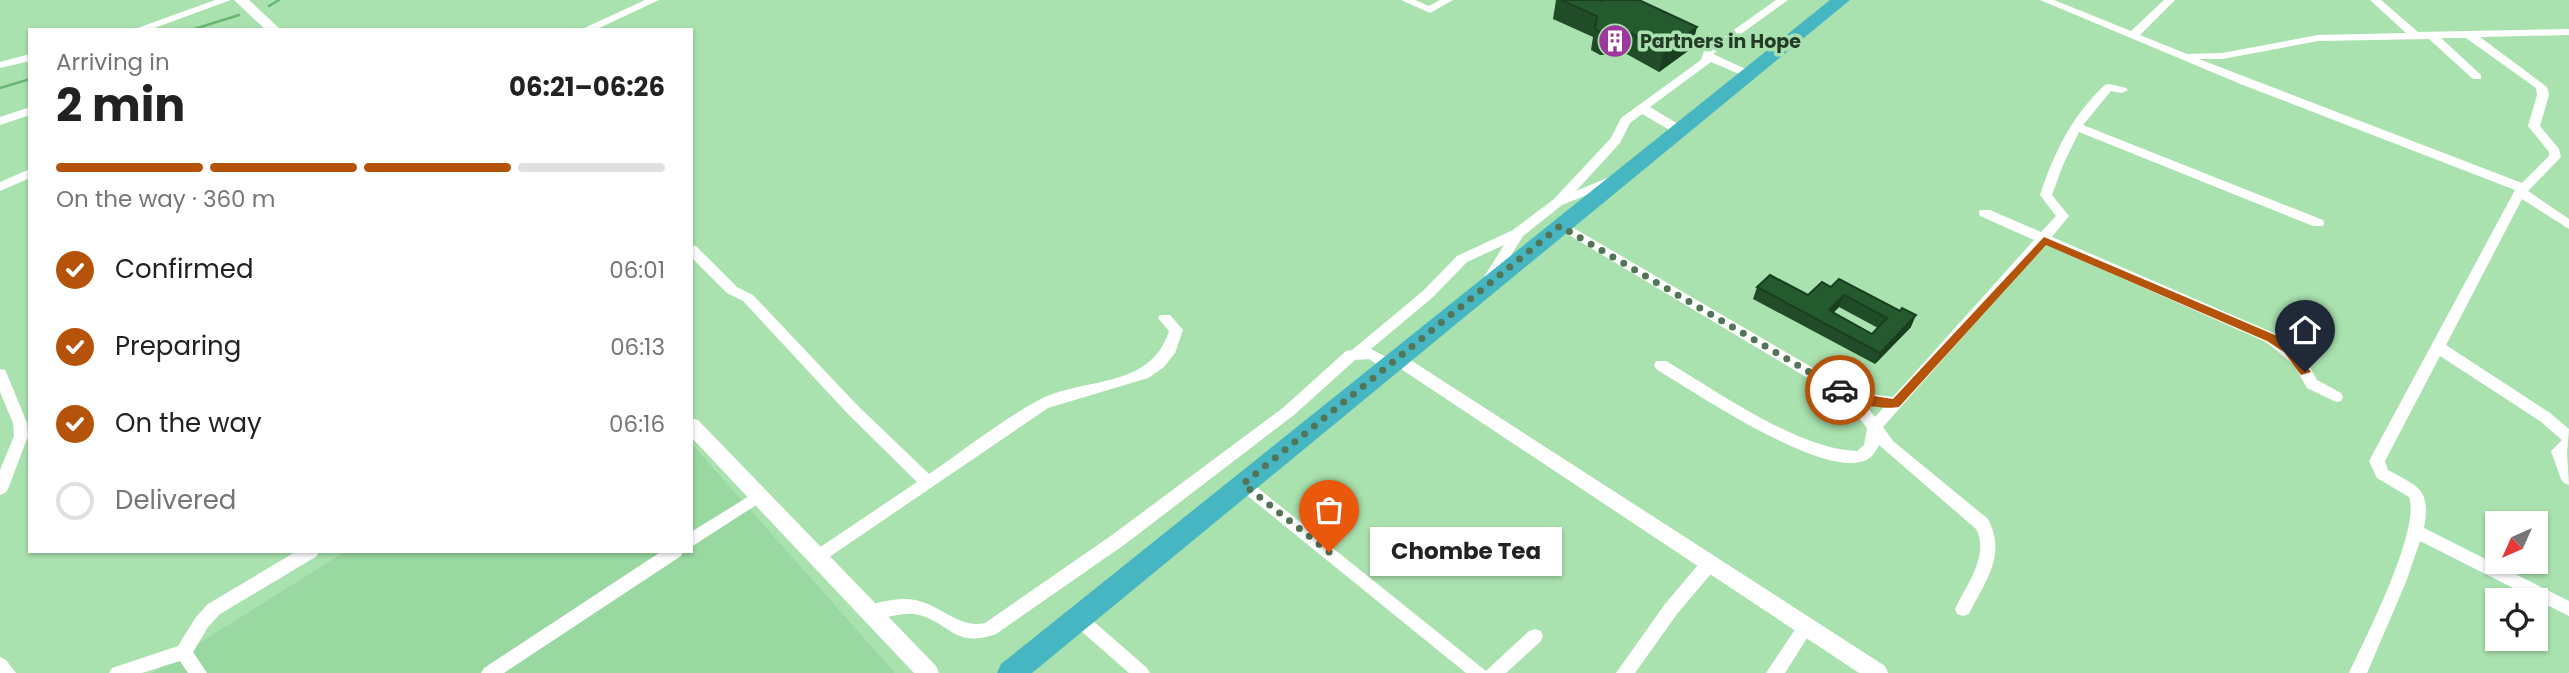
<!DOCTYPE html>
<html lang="en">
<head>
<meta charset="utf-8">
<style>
  :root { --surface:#fff; --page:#f6f6f6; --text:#222; --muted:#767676; --line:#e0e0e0; --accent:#b45309 }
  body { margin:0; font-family:Poppins,sans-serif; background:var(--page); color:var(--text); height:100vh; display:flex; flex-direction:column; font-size:26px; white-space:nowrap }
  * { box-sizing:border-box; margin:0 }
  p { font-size:23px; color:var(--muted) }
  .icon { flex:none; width:38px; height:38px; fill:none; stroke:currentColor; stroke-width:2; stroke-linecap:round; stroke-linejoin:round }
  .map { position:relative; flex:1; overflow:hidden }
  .sheet { position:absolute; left:28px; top:28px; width:665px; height:525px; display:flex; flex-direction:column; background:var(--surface); border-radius:0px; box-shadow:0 2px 5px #0004 }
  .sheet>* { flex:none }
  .needle { width:46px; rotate:225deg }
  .controls { position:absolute; left:2485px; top:511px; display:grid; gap:14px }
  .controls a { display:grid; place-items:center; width:63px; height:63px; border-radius:0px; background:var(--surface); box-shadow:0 2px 5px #0004; font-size:35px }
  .pin { position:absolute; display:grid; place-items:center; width:60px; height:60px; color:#fff; margin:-72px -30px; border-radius:50% 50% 50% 0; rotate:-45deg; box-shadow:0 0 7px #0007 }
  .pin .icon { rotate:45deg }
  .courier { position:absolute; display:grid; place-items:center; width:70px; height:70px; margin:-35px; border:5px solid #b45309; border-radius:50%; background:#fff; color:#222; box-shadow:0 2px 9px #0007 }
  .bubble { position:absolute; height:49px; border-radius:0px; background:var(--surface); box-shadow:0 2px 5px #0004; font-size:23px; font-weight:700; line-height:49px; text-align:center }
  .headline em { font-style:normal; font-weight:700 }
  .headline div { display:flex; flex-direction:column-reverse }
  .headline { display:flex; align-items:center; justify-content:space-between; height:119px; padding:0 28px }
  h1 { font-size:46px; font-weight:700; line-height:52px }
  .bar { display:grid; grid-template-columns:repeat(4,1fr); gap:10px 7px; align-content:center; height:84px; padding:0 28px }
  .bar i { height:9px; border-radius:5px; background:var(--line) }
  .bar .on { background:var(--accent) }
  .bar p { grid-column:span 4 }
  ol { padding:0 28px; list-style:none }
  li { display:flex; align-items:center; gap:21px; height:77px }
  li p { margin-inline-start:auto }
  li .icon { padding:7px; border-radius:50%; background:var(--accent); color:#fff; stroke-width:4 }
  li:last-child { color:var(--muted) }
  li i { width:38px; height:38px; border:4px solid var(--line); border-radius:50% }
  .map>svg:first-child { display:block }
</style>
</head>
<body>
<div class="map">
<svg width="2569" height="673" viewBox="0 0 2569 673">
  <rect width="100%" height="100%" fill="#aae2af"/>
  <!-- built -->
  <path fill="#9ad8a1" d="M691 443 895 673H152L346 551H691Z"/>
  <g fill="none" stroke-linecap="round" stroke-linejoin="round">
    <!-- stream -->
    <path stroke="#69b673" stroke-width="2.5" d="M269 6 279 0
      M191 30 239 15
      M0 88 30 79"/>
    <!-- minor -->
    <path fill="#fff" fill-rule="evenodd" d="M215 0H231L149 30H132Z
      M645 0H659L595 30H580Z
      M1401 0H1415L1429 6 1440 0H1453L1430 13Z
      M1776 0H1788L1713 54 1752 72V76H1744L1711 62 1650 107 1683 127 1685 130 1683 133H1675L1642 114 1630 123 1620 143 1576 191 1612 176 1616 177 1618 180 1616 183 1562 205 1523 236 1496 280 1491 282 1484 277 1504 245 1467 262 1433 297 1371 349 1394 361 1396 365 1394 369H1384L1369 359 1355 360 1294 415 1124 545 996 634C953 650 948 619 914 614 898 612 879 622 865 617L863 612 865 607C881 601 902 596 919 601 942 607 961 629 985 623L1112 535 1284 407 1346 351 1352 350 1423 291 1457 256 1513 230 1554 199 1611 138 1621 118 1701 60 1704 51Z
      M2040 0H2054L2131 31 2164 0H2175L2140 35 2187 54 2222 53 2318 35 2406 33 2370 0H2381L2418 32 2569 29V35L2480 37 2547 87 2549 95 2540 126 2559 149 2561 157 2528 191 2569 219V229L2522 199 2446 345 2550 413 2569 429 2567 453 2569 485 2564 483 2561 479 2551 451 2562 440 2540 421 2440 356 2385 461 2388 470C2419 487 2431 489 2424 528L2569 601V616L2420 541 2406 582 2367 673H2349C2365 639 2421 530 2409 497L2377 478 2369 461 2515 190 2243 85ZM2441 38H2466L2536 88 2537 95 2528 126 2549 152V156L2522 183 2199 59H2222L2318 41 2429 39 2473 79H2481V75Z
      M30 54V61L0 68V62Z
      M2109 84 2126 88 2128 90 2122 93 2111 91 2083 125 2323 220 2324 223 2323 226H2313L2079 132 2063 165 2052 195 2069 216 2052 237 2276 334 2304 357 2317 380 2341 393 2343 397 2341 401 2336 402 2307 388 2294 365 2266 342 2045 244 1883 427 1893 441 1988 519C2007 556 1985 581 1969 614L1963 616 1957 614 1955 609C1966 586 1990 555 1976 529L1879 445C1875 453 1871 460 1860 462 1815 473 1697 394 1656 369L1654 365 1656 361H1666C1717 391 1799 450 1857 451L1864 445 1867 428 1846 401 1554 226 1555 223H1565L1854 392 1893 397 2034 240 1980 216 1979 213 1980 210H1990L2041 232 2056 216 2040 195C2054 153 2072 115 2105 85ZM1865 404 1884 407 1875 417Z
      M30 107V115L0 125V117Z
      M30 169V178L0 191V182Z
      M691 245 696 246 737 287 753 295 858 406 929 474C964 450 999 422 1037 401 1082 376 1150 391 1169 331L1158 318 1160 315H1170L1183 330 1175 353 1164 367 1148 378 1048 408 819 564 813 562 811 557 813 552 917 482 848 414 743 301 727 293 691 257Z
      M0 369 5 370 7 374 27 423 28 436 8 489 5 493 0 495V470L14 436 13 423 0 392Z
      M1243 478 1248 480 1486 671 1529 631 1535 629 1541 631 1543 636 1541 641 1506 673H1466L1238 488 1235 484 1238 480Z
      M759 490 764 492 767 496 764 500 691 547V532Z
      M297 551H319L317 556 220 614 208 627 193 652 207 673H188L180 661 142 673H109L112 668 178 646 196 617 208 604Z
      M662 551H683L681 556 504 673H481L484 668Z
      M1709 557 1715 559 1717 564 1715 569 1677 614 1635 673H1616L1665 604 1703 559Z
      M1078 611 1084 613 1147 668 1150 673H1129L1072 623 1070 618 1072 613Z
      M1806 620 1812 622 1814 627 1785 673H1766L1800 622Z
      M0 657 6 660 16 673H0Z"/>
    <!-- tertiary -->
    <path fill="#fff" fill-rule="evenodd" d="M234 0H249L281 30H266Z
      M1398 352 1885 666 1888 673H1859L1392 363 1389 358 1392 353Z
      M691 418 698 420 936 666 939 673H914L691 437Z"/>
    <!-- trunk -->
    <path fill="#46b6c2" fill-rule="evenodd" d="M1830 0H1850L1032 673H997L1001 664Z"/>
  </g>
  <!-- wall -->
  <path fill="#204d28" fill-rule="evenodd" d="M1556 0H1600L1692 48 1659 72 1623 52 1600 55 1591 50 1593 37 1553 19Z
    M1822 282 1911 327 1875 364 1753 299 1757 287 1808 295ZM1839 307 1878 328 1872 334 1833 313Z"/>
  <!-- shaded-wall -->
  <path fill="#1a3f20" d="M1697 27 1692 48 1659 72 1664 51Z
    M1627 31 1623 52 1600 55 1604 34Z
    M1844 295 1839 307 1824 322 1829 310Z
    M1916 315 1911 327 1875 364 1880 353Z"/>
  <!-- building -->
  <path fill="#255a2e" stroke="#1a3f20" stroke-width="2" fill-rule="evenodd" d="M1561 0H1600L1602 1 1604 0H1639L1697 27 1664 51 1627 31 1604 34 1595 29 1597 16Z
    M1770 275 1808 295 1822 282 1831 287 1839 279 1900 311 1902 308 1916 315 1880 353 1757 287ZM1844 295 1887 318 1872 334 1829 310Z"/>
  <!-- route -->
  <path fill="#b45309" d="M2044 237 2275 335 2292 346 2311 372 2301 375 2284 352 2267 341 2046 245 1899 407C1882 410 1846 404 1834 390L1840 386 1854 393 1893 399Z"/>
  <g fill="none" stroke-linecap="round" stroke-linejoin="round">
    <!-- done -->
    <path stroke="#537557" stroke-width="7" stroke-dasharray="0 12.6" d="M1329 552 1243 484 1560 226 1840 390"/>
  </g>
  <!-- icons -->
  <defs>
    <g id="building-disc" transform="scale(1.75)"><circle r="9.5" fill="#9b379d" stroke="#aae2af"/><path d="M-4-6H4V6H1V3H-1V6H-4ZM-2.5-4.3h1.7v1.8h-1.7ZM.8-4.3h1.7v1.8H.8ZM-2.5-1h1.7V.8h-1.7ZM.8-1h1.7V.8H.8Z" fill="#fff"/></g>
  </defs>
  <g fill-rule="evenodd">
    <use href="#building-disc" x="1615" y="41"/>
  </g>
  <g text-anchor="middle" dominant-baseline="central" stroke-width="7" stroke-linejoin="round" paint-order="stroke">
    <!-- far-poi labels -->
    <g font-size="19" font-weight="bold" fill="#243b27" stroke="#aae2af" text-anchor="start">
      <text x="1640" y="41">Partners in Hope</text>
    </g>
  </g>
</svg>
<div class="controls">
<a><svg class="needle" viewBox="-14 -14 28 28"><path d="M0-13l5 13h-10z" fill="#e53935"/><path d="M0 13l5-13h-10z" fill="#767676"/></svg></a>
<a><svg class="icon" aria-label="locate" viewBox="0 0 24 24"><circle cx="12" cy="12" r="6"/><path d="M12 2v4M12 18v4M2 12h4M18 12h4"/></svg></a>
</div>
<div class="pin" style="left:1329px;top:552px;background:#ea580c"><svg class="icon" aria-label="bag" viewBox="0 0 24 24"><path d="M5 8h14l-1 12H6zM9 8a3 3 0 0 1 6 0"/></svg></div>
<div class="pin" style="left:2305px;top:372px;background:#1f2937"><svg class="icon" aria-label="home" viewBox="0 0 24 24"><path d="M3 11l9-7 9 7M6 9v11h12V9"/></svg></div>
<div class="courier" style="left:1840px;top:390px"><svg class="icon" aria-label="car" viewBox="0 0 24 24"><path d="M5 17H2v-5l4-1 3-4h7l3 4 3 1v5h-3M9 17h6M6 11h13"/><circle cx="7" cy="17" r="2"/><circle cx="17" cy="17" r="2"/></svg></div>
<div class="bubble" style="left:1370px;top:527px;width:192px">Chombe Tea</div>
<section class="sheet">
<div class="headline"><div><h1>2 min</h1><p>Arriving in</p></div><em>06:21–06:26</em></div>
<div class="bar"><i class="on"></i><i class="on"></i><i class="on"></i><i></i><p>On the way · 360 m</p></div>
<ol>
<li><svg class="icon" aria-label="check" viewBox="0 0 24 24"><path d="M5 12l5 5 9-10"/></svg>Confirmed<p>06:01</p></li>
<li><svg class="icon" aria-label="check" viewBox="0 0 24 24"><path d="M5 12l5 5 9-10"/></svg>Preparing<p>06:13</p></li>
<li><svg class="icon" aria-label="check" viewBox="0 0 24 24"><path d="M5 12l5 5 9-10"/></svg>On the way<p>06:16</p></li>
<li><i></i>Delivered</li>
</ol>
</section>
</div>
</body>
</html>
